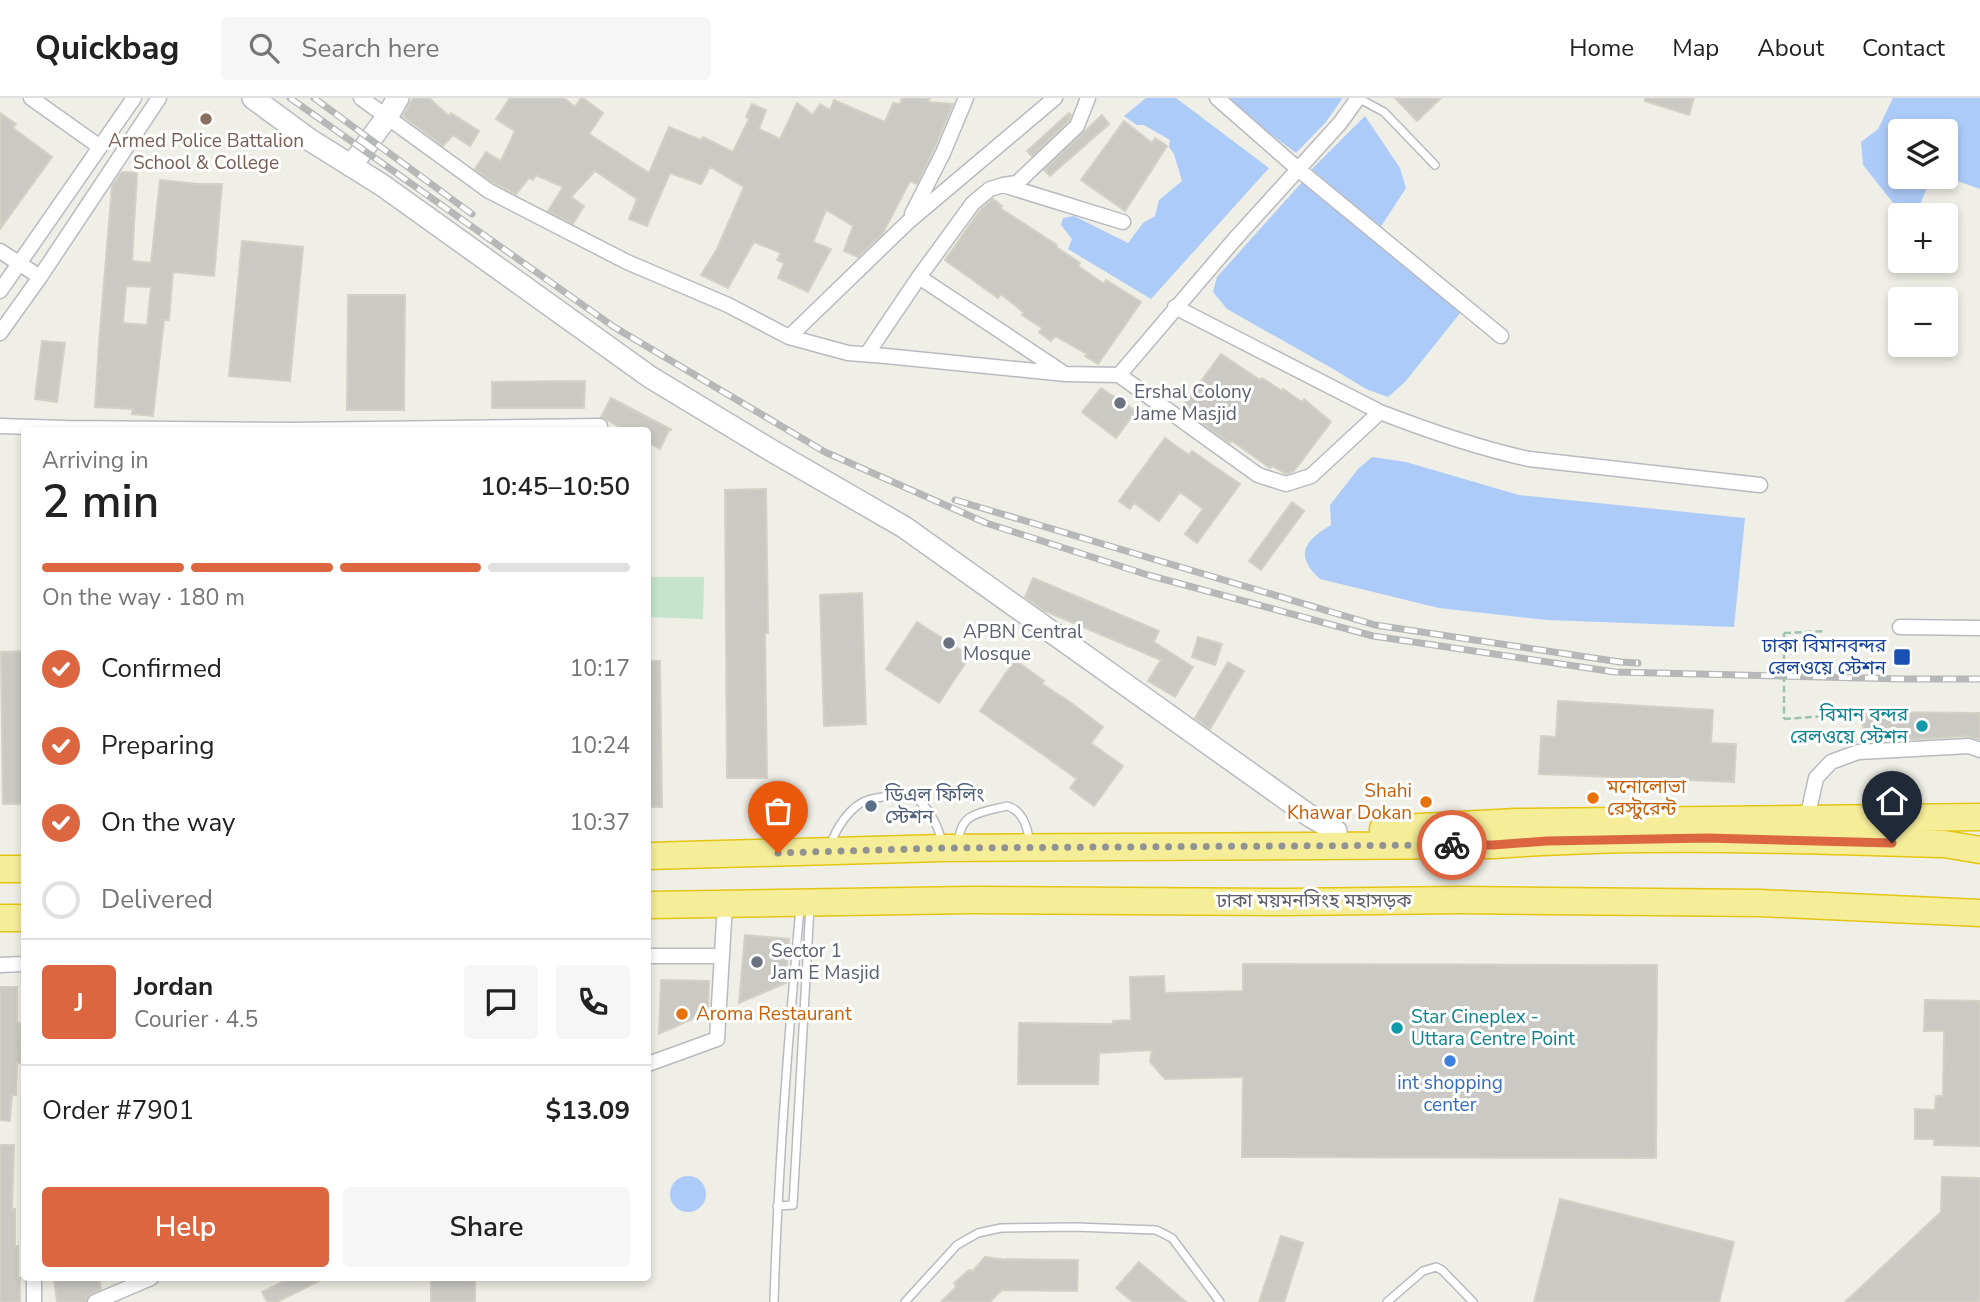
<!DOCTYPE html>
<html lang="en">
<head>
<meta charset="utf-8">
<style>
  :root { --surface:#fff; --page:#f6f6f6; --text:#222; --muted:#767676; --line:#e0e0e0; --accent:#dc6640 }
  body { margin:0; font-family:"Nunito Sans","Noto Sans Bengali",sans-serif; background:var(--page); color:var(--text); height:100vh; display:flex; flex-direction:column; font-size:26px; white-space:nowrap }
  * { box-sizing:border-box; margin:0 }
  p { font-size:23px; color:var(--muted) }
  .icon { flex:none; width:38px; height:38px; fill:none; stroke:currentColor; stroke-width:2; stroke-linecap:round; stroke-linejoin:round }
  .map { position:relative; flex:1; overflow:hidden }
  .sheet { position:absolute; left:21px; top:329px; width:630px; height:854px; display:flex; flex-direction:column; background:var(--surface); border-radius:7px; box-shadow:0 4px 10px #0003 }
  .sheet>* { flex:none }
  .buttons { position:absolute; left:1888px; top:21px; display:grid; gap:14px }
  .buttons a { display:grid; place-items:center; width:70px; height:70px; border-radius:7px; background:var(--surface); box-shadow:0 4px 10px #0003; font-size:35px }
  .pin { position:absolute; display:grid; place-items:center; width:60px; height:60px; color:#fff; margin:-72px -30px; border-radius:50% 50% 50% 0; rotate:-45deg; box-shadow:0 0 7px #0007 }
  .pin .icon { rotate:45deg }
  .courier { position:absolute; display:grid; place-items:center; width:70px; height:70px; margin:-35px; border:5px solid #dc6640; border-radius:50%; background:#fff; color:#222; box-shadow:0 2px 9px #0007 }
  .headline em { font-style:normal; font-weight:600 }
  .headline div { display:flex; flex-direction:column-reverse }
  .headline { display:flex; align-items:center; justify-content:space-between; height:119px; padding:0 21px }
  h1 { font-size:46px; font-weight:600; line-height:52px }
  .bar { display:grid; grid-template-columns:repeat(4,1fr); gap:10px 7px; align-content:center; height:84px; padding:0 21px }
  .bar i { height:9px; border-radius:5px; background:var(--line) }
  .bar .on { background:var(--accent) }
  .bar p { grid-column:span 4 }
  .line { display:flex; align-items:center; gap:18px; padding:0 21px; border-top:2px solid var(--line) }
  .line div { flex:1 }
  .round { display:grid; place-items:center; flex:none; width:74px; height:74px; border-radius:7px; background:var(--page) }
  ol { padding:0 21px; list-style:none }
  li { display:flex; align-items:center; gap:21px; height:77px }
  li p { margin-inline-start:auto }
  li .icon { padding:7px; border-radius:50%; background:var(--accent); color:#fff; stroke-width:4 }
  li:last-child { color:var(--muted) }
  li i { width:38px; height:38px; border:4px solid var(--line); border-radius:50% }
  .cta { display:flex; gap:14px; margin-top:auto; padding:14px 21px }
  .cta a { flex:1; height:80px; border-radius:7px; background:var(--accent); color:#fff; font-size:28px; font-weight:600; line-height:80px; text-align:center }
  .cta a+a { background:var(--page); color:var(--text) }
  header { display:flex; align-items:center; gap:42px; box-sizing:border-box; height:98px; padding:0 35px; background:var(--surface); border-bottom:2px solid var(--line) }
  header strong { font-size:33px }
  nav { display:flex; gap:38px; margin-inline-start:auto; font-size:24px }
  .search { width:490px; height:63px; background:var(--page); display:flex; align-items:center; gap:18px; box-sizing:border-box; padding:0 24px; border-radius:7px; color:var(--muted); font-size:26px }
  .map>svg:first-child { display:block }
</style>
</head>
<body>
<header>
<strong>Quickbag</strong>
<div class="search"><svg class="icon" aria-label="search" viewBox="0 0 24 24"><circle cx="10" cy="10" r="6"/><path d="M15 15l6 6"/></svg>Search here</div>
<nav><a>Home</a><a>Map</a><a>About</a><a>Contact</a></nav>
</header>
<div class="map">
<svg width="1980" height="1204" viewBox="0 0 1980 1204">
  <rect width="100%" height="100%" fill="#efefe7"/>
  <!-- green -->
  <path fill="#c5e4cb" d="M648 479H704L703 521 648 519Z"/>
  <!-- water -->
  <path fill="#adcbf8" d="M1146 0H1176L1269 70 1151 201 1068 151 1072 141 1061 127 1063 120 1074 118 1128 145 1143 125 1155 118 1159 102 1182 83 1174 56 1169 49 1170 42 1144 27H1137L1124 18Z
    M1227 0H1342V1L1326 24 1296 55 1225 2Z
    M1893 0H1980V91L1946 79V33H1900V79H1931L1916 117 1894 106 1863 67 1861 44 1878 31Z
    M1365 18 1400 70 1406 90 1380 130 1311 72Z
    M1303 83 1461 214 1405 284 1388 299 1366 291 1335 272 1227 211 1213 194 1217 179Z
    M1372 359 1406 364 1519 397 1745 420 1734 529 1547 522 1439 510 1320 481C1294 457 1304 443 1331 427L1330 407 1358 371Z
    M670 1096a18 18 0 1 1 36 0a18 18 0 1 1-36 0Z"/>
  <!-- building -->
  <path fill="#cbc9c4" stroke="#d3d1c5" stroke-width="2" fill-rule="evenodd" d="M413 0H429L449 18 451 15 479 33 470 48 453 37 443 48 403 18Z
    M510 0H564L575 9 581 0H583L603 15 589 36 649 75 669 29 701 42 703 39 733 54 749 21 746 19 752 6 766 12 759 31 780 41 797 5 813 17 820 6 830 12 834 2 885 24 893 5 900 6 902 0H930L928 4 953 6 934 51 917 86 910 83 883 135 858 159 844 153 853 128 826 112 813 144 831 151 808 194 778 180 784 165 777 162 781 155 754 144 728 190 701 177 717 151 744 89 710 69 701 86 670 75 647 128 629 121 637 101 595 73 571 99 584 108 573 126 548 113 563 89 536 77 533 82 529 80 516 96 494 85 475 71 486 54 501 63 515 33 496 21Z
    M1395 0H1441L1417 23Z
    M1645 0H1694L1689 17 1645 3Z
    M0 15 16 26 13 30 52 59 0 131Z
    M1069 15 1071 17 1069 22 1032 58 1027 53Z
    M1102 17 1109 26 1050 78 1044 72Z
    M1124 23 1152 45 1155 40 1167 48 1125 113 1081 82Z
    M122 74 137 75 132 163 151 165 160 82 198 86H222L214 178 173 174 169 222H164L153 318 132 316 133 311 95 309 99 245 112 88ZM126 188 151 189 147 227 123 225Z
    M993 101 1002 108 1000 110 1057 147 1056 149 1080 165 1078 168 1104 186 1106 182 1141 204 1098 266 1085 258 1087 256 1055 238 1051 243 1039 234 1042 230 1022 217 1024 215 1001 196 998 200 945 162 981 111Z
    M242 143 303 149 290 283 229 278Z
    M348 197H405L404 312H347Z
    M42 243 65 245 57 304 35 301Z
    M1221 256 1260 282 1262 280 1282 293 1283 291 1302 304 1304 301 1331 324 1294 373 1286 376 1272 368 1270 370 1232 343 1230 345 1181 310Z
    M585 283 584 310H492V284Z
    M1101 290 1136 313 1116 340 1082 314Z
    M611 300 672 332H669L660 351 648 344V332H626L601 319Z
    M1165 340 1189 357 1192 353 1240 386 1197 445 1185 436 1203 411 1180 394 1159 423 1134 405 1130 411 1119 403Z
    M766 391 768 535H765L767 680H727L725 392Z
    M1292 404 1304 413 1261 472 1249 463Z
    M1033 480 1159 533 1154 544 1193 569 1175 599 1148 583 1161 562 1043 512 1025 499Z
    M862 495 866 626 824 628 820 497Z
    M917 524 970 558 939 605 886 571Z
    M1198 539 1222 546 1215 567 1192 559Z
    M24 553V706H3L1 554Z
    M1015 562 1044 583 1042 586 1070 604 1103 629 1091 645 1123 668 1094 708 1070 690 1077 681 1045 658 980 613Z
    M648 563H660L662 709H648Z
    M1228 564 1244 573 1210 631 1195 620Z
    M1558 603 1713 612 1711 645 1736 646 1734 684 1539 676 1541 638 1556 639Z
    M1863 614 1980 615V642L1968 638 1917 641 1863 640Z
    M745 837 789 841 786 885 739 905Z
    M1243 866 1657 867 1656 1060 1242 1059 1243 979 1165 981 1150 964 1152 952 1099 955 1098 986H1018L1019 925 1113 926V923L1131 922 1130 879 1164 878 1165 895 1243 893Z
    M661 882 709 883 708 914 659 936Z
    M0 889H17V925H20L21 965H17L16 997H12L10 1023 0 1022Z
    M1925 902 1980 903V1048L1934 1047V1041H1915V1011L1935 1012 1936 998H1943L1944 933H1924Z
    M0 1047H14L12 1111H15V1148H18V1180H20V1204H0Z
    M1942 1079 1980 1080V1204H1845L1941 1114Z
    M1560 1101 1734 1144 1719 1204H1534Z
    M1281 1138 1303 1145 1284 1204H1259Z
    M985 1159 1007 1162V1161L1078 1162 1077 1193 1002 1192 990 1204H941L956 1189 954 1185 969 1172 973 1173Z
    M1139 1164 1186 1204H1133L1116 1190Z
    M54 1180H99L101 1191 88 1198 86 1204H57Z
    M291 1180H325L277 1204H267L262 1194Z
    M431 1180H475V1204H431Z"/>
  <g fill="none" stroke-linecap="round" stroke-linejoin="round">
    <!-- lane casing -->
    <g stroke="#b9babf" stroke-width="10">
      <path id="lane" d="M1358 0 1384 14 1435 67
        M959 746C958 714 983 714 1007 708 1022 712 1028 729 1029 743
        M831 747C835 731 851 707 868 702 874 700 882 699 889 698 894 698 900 696 905 696 925 699 939 728 942 746
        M777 1108 793 1107 810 809
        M774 1204C778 1072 788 941 800 810
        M905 1204 957 1147 978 1135 1001 1130 1075 1129 1156 1132 1172 1140 1220 1204
        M1387 1204 1423 1173 1436 1169 1442 1172 1473 1204"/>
    </g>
    <!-- street casing -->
    <g stroke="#b9babf" stroke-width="17">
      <path id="street" d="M31 0 100 49
        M361 0 489 93 627 164 728 207 789 239 848 255 886 258 1066 276 1119 277 1235 141 1340 25 1358 0
        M1217 0 1298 71 1501 238
        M1003 87 1017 85 1077 28 1088 0
        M912 116 943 55 966 0
        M0 153 40 179
        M919 179 1062 274
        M0 193 134 0
        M1175 209 1380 314
        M0 235 40 179 159 0
        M789 239 908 124 1055 0
        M867 256 919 179 973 105 990 91 1003 87 1123 124
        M1119 277 1258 377 1286 386 1311 378 1380 314C1429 333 1478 350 1529 361L1760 387
        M0 328 65 330V332
        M65 332V330L292 332 600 328V332
        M1900 529 1980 530
        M1807 721 1816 680 1831 664 1858 654 1969 648 1980 652
        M648 858H720
        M0 867 24 866
        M648 966 717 941 725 806
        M34 1204V1180
        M95 1204 151 1180"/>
    </g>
    <!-- secondary casing -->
    <g stroke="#babbc1" stroke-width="24">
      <path id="secondary" d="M253 0 310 42 382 87 650 279 774 354 904 429 1310 718 1336 733
        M351 68 387 19 398 0"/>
    </g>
    <!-- highway casing -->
    <g stroke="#e3c512" stroke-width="29">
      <path id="highway" d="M1383 731 1516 724 1980 719
        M648 758 942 750 1493 747C1643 736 1794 742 1944 746L1980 752
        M0 771H24
        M648 807 970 802 1287 804 1459 802 1760 805 1980 815
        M0 820H24"/>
    </g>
    <!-- path -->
    <path stroke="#9ec2ae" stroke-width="2.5" stroke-dasharray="7 3.5" stroke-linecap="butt" d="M1784 535 1826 533
      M1784 621 1827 618"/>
    <!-- lane -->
    <use href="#lane" stroke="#fff" stroke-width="7"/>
    <!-- street -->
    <use href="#street" stroke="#fff" stroke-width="14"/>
    <!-- secondary -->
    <use href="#secondary" stroke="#fff" stroke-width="21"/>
    <!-- highway -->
    <use href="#highway" stroke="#f5ed98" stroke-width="26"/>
    <!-- rail casing -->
    <g stroke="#b6b7b7" stroke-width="7">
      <path id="rail" d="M290 0 614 229 825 354 986 425 1148 477 1373 538 1615 574 1904 581H1980
        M314 0 472 116
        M955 402 1375 527 1620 564 1638 565"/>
    </g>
    <!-- rail -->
    <use href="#rail" stroke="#fff" stroke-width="4.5" stroke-dasharray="13" stroke-linecap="butt"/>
    <!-- path-bridge -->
    <path stroke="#9ec2ae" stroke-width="2.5" stroke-dasharray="7 3.5" stroke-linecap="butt" d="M1784 535V621"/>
  </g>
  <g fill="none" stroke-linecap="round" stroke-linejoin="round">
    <!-- done -->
    <path stroke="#919293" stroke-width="7" stroke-dasharray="0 12.6" d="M778 755 942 750 1452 747"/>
    <!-- route -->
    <path stroke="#dc6640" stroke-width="9" d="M1452 747H1493L1547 743 1707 740 1892 745"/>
  </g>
  <!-- markers -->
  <circle fill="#8d6e63" stroke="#fff" stroke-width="2.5" cx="206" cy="21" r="7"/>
  <g fill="#6b7280" stroke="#fff" stroke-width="2.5">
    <circle cx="1120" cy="305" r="7"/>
    <circle cx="949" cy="545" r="7"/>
    <circle cx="757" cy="864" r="7"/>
  </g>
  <rect fill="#1a4fb4" stroke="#fff" stroke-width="2.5" x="1893" y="550" width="18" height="18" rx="3.5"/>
  <g fill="#0f9aa8" stroke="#fff" stroke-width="2.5">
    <circle cx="1922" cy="628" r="7"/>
    <circle cx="1397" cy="930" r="7"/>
  </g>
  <g fill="#e8710a" stroke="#fff" stroke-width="2.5">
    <circle cx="1593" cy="700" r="7"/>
    <circle cx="1426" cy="704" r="7"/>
    <circle cx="682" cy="916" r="7"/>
  </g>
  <circle fill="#5c6f8a" stroke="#fff" stroke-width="2.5" cx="871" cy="708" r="7"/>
  <circle fill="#3f7fe0" stroke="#fff" stroke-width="2.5" cx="1450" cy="963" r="7"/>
  <g text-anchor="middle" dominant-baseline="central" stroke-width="6" stroke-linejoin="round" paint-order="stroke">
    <!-- education labels -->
    <g font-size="19" fill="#785e54" stroke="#fff">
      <text x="206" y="43">Armed Police Battalion<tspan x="206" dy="22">School &amp; College</tspan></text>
    </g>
    <!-- worship labels -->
    <g font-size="19" fill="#5b616d" stroke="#fff" text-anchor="start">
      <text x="1134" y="294">Ershal Colony<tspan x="1134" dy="22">Jame Masjid</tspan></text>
      <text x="963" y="534">APBN Central<tspan x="963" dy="22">Mosque</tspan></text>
      <text x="771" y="853">Sector 1<tspan x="771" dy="22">Jam E Masjid</tspan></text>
    </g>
    <!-- transit labels -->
    <g font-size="19" fill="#164399" stroke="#fff" text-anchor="end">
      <text x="1886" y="548">ঢাকা বিমানবন্দর<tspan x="1886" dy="22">রেলওয়ে স্টেশন</tspan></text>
    </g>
    <!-- culture labels -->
    <g font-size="19" fill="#0d838f" stroke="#fff" text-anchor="end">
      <text x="1908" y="617">বিমান বন্দর<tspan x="1908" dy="22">রেলওয়ে স্টেশন</tspan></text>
      <text x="1411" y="919" text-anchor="start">Star Cineplex -<tspan x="1411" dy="22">Uttara Centre Point</tspan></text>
    </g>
    <!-- food labels -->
    <g font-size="19" fill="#c56008" stroke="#fff" text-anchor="start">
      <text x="1607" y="689">মনোলোভা<tspan x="1607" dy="22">রেস্টুরেন্ট</tspan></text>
      <text x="1412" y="693" text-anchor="end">Shahi<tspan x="1412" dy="22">Khawar Dokan</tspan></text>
      <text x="696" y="916">Aroma Restaurant</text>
    </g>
    <!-- service labels -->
    <g font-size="19" fill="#4e5e75" stroke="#fff" text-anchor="start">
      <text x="885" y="697">ডিএল ফিলিং<tspan x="885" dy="22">স্টেশন</tspan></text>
    </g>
    <!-- street labels -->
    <g font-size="19" fill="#5e6066" stroke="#fff">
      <text x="1314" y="803">ঢাকা ময়মনসিংহ মহাসড়ক</text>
    </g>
    <!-- shop labels -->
    <g font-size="19" fill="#366cbe" stroke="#fff">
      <text x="1450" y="985">int shopping<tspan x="1450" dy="22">center</tspan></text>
    </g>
  </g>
</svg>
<div class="buttons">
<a><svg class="icon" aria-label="layers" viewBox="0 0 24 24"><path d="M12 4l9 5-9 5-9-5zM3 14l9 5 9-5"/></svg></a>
<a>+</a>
<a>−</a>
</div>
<div class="pin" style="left:778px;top:755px;background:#ea580c"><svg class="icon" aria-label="bag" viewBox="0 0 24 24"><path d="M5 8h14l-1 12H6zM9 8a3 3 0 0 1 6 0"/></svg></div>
<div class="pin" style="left:1892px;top:745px;background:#1f2937"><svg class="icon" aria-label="home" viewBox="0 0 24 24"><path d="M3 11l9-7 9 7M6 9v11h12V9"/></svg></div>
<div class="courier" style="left:1452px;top:747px"><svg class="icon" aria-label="bike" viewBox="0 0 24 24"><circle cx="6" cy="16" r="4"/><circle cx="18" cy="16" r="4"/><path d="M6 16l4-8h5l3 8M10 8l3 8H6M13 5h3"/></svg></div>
<section class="sheet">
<div class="headline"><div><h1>2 min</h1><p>Arriving in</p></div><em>10:45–10:50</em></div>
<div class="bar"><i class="on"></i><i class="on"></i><i class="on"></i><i></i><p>On the way · 180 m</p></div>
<ol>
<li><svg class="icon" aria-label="check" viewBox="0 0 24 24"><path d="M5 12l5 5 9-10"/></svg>Confirmed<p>10:17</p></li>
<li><svg class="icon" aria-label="check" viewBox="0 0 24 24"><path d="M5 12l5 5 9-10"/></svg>Preparing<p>10:24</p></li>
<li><svg class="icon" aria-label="check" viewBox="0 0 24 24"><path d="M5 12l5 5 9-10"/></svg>On the way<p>10:37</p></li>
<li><i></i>Delivered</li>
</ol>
<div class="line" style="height:126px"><b class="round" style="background:var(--accent);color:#fff">J</b><div><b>Jordan</b><p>Courier · 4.5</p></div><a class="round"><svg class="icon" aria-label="chat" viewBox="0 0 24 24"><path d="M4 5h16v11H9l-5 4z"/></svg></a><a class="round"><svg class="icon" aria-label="phone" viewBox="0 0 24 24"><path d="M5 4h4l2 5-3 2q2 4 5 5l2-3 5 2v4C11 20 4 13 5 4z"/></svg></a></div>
<div class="line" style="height:91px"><div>Order #7901</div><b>$13.09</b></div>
<div class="cta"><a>Help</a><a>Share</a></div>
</section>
</div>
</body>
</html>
